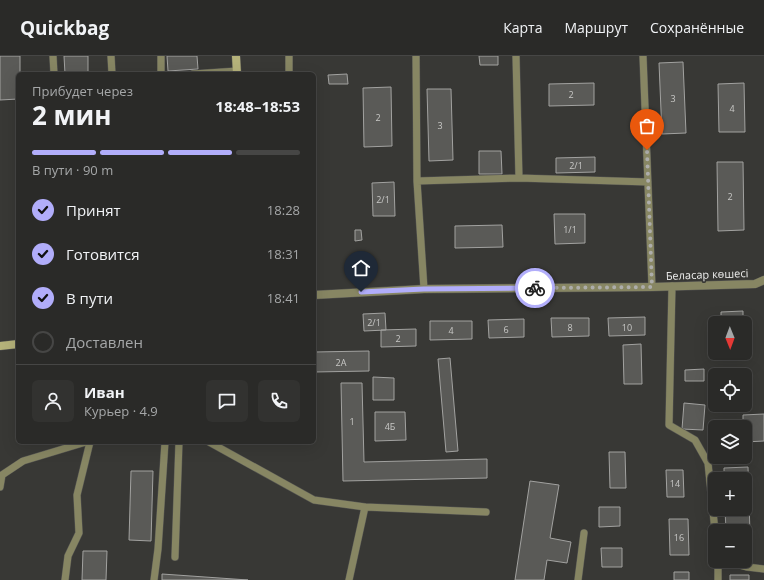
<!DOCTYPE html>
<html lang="ru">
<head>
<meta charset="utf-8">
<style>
  :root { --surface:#2a2a28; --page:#323230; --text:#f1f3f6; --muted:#a5a7a8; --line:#464645; --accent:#b1adfa }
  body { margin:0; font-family:"Open Sans",sans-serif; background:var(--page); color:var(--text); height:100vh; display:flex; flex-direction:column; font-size:15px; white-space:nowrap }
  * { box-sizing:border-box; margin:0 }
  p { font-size:13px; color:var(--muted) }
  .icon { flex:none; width:22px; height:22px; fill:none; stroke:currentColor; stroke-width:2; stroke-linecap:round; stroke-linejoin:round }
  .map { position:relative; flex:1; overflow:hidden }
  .details { position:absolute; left:16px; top:16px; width:300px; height:372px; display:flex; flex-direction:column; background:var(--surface); border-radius:6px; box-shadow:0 4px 16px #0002,0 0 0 1px var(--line) }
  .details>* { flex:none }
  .needle { width:26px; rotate:179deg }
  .controls { position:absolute; left:708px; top:260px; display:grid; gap:8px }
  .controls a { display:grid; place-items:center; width:44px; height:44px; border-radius:6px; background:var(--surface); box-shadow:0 4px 16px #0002,0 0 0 1px var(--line); font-size:20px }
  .pin { position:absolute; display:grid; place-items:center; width:34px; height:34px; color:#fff; margin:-41px -17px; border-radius:50% 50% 50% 0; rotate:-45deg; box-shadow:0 0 4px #0007 }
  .pin .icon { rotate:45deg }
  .courier { position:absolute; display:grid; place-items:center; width:40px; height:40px; margin:-20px; border:3px solid #b1adfa; border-radius:50%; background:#fff; color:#222; box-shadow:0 1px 5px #0007 }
  .overview em { font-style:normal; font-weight:700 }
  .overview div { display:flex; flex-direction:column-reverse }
  .overview { display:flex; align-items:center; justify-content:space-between; height:68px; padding:0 16px }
  h1 { font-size:26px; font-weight:700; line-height:30px }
  .bar { display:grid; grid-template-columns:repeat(4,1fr); gap:6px 4px; align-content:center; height:48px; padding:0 16px }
  .bar i { height:5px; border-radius:3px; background:var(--line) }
  .bar .selected { background:var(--accent) }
  .bar p { grid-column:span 4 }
  .line { display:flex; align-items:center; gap:10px; padding:0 16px; border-top:1px solid var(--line) }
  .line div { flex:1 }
  .round { display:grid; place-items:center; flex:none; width:42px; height:42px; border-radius:6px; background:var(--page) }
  ol { padding:0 16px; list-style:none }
  li { display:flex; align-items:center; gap:12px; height:44px }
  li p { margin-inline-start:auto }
  li .icon { padding:4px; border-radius:50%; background:var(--accent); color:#111; stroke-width:4 }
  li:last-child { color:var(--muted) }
  li i { width:22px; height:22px; border:2px solid var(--line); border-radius:50% }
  header { display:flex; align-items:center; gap:24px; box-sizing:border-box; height:56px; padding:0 20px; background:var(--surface); border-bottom:1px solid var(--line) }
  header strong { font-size:19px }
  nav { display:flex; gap:22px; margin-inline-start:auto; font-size:14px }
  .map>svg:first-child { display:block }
</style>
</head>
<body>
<header>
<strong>Quickbag</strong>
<nav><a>Карта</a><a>Маршрут</a><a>Сохранённые</a></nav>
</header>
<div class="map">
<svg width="764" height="524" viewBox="0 0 764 524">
  <rect width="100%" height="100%" fill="#383835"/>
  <!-- building -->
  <path fill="#5a5a57" stroke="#a2a2a0" d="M0 0H20V18H18V43L0 44Z
    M64 0H88V18H65Z
    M167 0H197L198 13 168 15Z
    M479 0H498V9H480Z
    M683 6 686 77 662 78 659 7Z
    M347 18 348 28H329L328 19Z
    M594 27V49L549 50V28Z
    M744 27 745 76H719L718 28Z
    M391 31 392 90 364 91 363 32Z
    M427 33H451L453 104 429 105Z
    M479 95H501L502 118H479Z
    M595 101V116L556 117V102Z
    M717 106H743L744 174 718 175Z
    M394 126 395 160H373L372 127Z
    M554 158H585V187L555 188Z
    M502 169 503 191 455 192V170Z
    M355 174H361L362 184 355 185Z
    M743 255V267H721V256Z
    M385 257 386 274 364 275 363 258Z
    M645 261V279L609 280 608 262Z
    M551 262H589V280L552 281Z
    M524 263V281L489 282 488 264Z
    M430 265H472V283L430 284Z
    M416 273V290L381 291V274Z
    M641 288 642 328H624L623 289Z
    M369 295V315L314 316V296Z
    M450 302 458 395 446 396 438 303Z
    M704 313V325H685V314Z
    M727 314H744V319H727Z
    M373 321 394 322V344H373Z
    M341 327H362L364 406 487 403V422L343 425Z
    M684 347 705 349 703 374 682 373Z
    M375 356H405L406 384 375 385Z
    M764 358V385L745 386V371H743V359Z
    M609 396H625L626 432H610Z
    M748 411 750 478H745V475H726L725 453H745V423H724V412Z
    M666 414H683L684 441H667Z
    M131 415H153L151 485 129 484Z
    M530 425 559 429 550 482 571 486 567 507 547 504 544 524H515Z
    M599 451H620V470L599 471Z
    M669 463H688L689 499H670Z
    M601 492H622V511H602Z
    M83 495H107L106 524H82Z
    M674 516H689V524H674Z
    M162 518 248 524H162Z
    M730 519H749V524H730Z"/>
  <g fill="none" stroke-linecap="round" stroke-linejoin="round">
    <!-- lane casing -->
    <g stroke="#555552" stroke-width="8">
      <path id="lane" d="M53 0 54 18
        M111 0 112 18
        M161 0V18
        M416 0 417 125 424 233
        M516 0 519 122
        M643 0 652 231
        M193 18 237 15
        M289 18V0
        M417 125 519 122 648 126
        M672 230 669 369 695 384 708 407 715 475
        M209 386 314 444 365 451 486 456
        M0 431 2 419 23 405 86 386
        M175 501 179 386
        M725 505 747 511 764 513
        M65 524 68 500 79 477 77 439 90 386
        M154 524 158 493 165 386
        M349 524 365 451
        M578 524 584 477
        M718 524V505"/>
    </g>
    <!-- street casing -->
    <g stroke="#555552" stroke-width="9">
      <path id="street" d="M314 239 424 233 652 231 755 228 764 224"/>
    </g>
    <!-- secondary casing -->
    <g stroke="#555552" stroke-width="9">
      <path id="secondary" d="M236 0 237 18
        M0 290 18 288"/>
    </g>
    <!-- lane -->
    <use href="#lane" stroke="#878663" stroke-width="7"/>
    <!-- street -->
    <use href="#street" stroke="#878663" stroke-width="8"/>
    <!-- secondary -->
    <use href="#secondary" stroke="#b5b27a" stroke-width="8"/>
  </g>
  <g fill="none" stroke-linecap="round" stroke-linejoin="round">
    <!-- done -->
    <path stroke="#adadab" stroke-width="4" stroke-dasharray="0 7.2" d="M535 232 652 231 647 94"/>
    <!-- route -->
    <path stroke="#b1adfa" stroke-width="5" d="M361 236 424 233 535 232"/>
  </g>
  <g text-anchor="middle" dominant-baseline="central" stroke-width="3.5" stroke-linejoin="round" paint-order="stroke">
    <!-- number labels -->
    <g font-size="9" fill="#c8c8c6">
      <text x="571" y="38">2</text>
      <text x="673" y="42">3</text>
      <text x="732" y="52">4</text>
      <text x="378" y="61">2</text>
      <text x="440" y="69">3</text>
      <text x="576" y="109">2/1</text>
      <text x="730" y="140">2</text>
      <text x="383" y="143">2/1</text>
      <text x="570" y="173">1/1</text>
      <text x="374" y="266">2/1</text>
      <text x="570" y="271">8</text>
      <text x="627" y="271">10</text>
      <text x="506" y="273">6</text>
      <text x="451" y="274">4</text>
      <text x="398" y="282">2</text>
      <text x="341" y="306">2А</text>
      <text x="352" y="365">1</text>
      <text x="390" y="370">4Б</text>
      <text x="675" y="427">14</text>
      <text x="679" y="481">16</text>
    </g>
    <!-- street labels -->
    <g font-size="11" fill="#ececeb" stroke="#383835">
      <text transform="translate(707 218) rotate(-2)">Беласар көшесі</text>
    </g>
  </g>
</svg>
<div class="controls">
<a><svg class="needle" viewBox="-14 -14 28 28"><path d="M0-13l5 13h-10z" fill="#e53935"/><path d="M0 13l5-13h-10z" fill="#a5a7a8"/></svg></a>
<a><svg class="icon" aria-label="locate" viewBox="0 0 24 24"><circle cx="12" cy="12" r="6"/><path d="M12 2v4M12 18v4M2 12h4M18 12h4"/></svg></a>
<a><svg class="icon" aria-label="layers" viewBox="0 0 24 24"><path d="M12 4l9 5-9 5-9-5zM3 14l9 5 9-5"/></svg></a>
<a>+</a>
<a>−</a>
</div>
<div class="pin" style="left:647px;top:94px;background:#ea580c"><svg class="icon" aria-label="bag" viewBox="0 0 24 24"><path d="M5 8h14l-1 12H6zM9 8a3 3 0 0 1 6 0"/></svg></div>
<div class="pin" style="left:361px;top:236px;background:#1f2937"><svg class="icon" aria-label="home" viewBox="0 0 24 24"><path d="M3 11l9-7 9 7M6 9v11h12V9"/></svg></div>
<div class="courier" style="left:535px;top:232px"><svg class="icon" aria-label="bike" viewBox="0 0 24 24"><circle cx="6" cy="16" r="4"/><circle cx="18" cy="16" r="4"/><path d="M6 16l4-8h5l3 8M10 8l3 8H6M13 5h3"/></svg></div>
<section class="details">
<div class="overview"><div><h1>2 мин</h1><p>Прибудет через</p></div><em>18:48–18:53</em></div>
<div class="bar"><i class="selected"></i><i class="selected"></i><i class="selected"></i><i></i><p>В пути · 90 m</p></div>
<ol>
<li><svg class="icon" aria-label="check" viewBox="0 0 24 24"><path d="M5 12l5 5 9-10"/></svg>Принят<p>18:28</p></li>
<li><svg class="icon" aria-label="check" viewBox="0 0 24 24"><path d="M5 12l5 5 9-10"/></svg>Готовится<p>18:31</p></li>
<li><svg class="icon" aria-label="check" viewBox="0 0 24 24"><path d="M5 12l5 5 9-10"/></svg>В пути<p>18:41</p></li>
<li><i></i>Доставлен</li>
</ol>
<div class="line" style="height:72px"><a class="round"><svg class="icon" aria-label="person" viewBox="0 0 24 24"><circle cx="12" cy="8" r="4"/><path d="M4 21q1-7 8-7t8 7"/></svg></a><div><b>Иван</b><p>Курьер · 4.9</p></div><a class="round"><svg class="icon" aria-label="chat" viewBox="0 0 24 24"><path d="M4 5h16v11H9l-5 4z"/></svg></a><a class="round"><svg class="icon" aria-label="phone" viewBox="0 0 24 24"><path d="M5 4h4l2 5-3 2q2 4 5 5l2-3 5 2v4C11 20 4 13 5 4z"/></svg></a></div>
</section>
</div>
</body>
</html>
